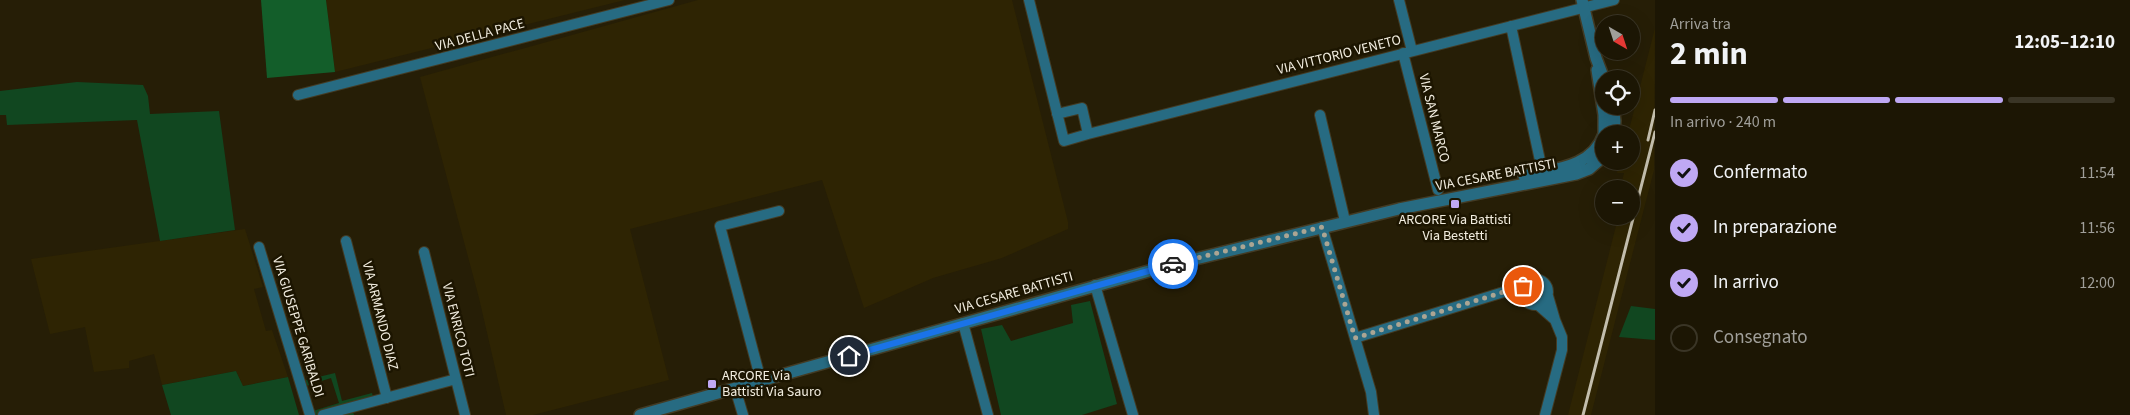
<!DOCTYPE html>
<html lang="it">
<head>
<meta charset="utf-8">
<style>
  :root { --surface:#1c1604; --page:#251f0e; --text:#f1f3f6; --muted:#a09f9a; --line:#3a3526; --accent:#bfa8f4 }
  body { margin:0; font-family:"Source Sans 3",sans-serif; background:var(--page); color:var(--text); height:100vh; display:flex; flex-direction:column; font-size:19px; white-space:nowrap }
  * { box-sizing:border-box; margin:0 }
  p { font-size:16px; color:var(--muted) }
  .icon { flex:none; width:28px; height:28px; fill:none; stroke:currentColor; stroke-width:2; stroke-linecap:round; stroke-linejoin:round }
  .map { position:relative; flex:1; overflow:hidden }
  .drawer { display:flex; flex-direction:column; background:var(--surface); width:475px }
  .drawer>* { flex:none }
  .needle { width:32px; rotate:141deg }
  .buttons { position:absolute; left:1595px; top:15px; display:grid; gap:10px }
  .buttons a { display:grid; place-items:center; width:45px; height:45px; border-radius:50%; background:var(--surface); box-shadow:0 5px 20px #0002,0 0 0 1px var(--line); font-size:25px }
  .pin { position:absolute; display:grid; place-items:center; width:42px; height:42px; color:#fff; margin:-21px; border:2px solid #fff; border-radius:50%; box-shadow:0 1px 5px #0007 }
  .courier { position:absolute; display:grid; place-items:center; width:50px; height:50px; margin:-25px; border:4px solid #1a73e8; border-radius:50%; background:#fff; color:#222; box-shadow:0 1px 6px #0007 }
  .head em { font-style:normal; font-weight:700 }
  .head div { display:flex; flex-direction:column-reverse }
  .head { display:flex; align-items:center; justify-content:space-between; height:85px; padding:0 15px }
  h1 { font-size:32px; font-weight:700; line-height:38px }
  .bar { display:grid; grid-template-columns:repeat(4,1fr); gap:8px 5px; align-content:center; height:60px; padding:0 15px }
  .bar i { height:6px; border-radius:4px; background:var(--line) }
  .bar .active { background:var(--accent) }
  .bar p { grid-column:span 4 }
  ol { padding:0 15px; list-style:none }
  li { display:flex; align-items:center; gap:15px; height:55px }
  li p { margin-inline-start:auto }
  li .icon { padding:5px; border-radius:50%; background:var(--accent); color:#111; stroke-width:4 }
  li:last-child { color:var(--muted) }
  li i { width:28px; height:28px; border:2px solid var(--line); border-radius:50% }
  main { display:flex; flex:1; min-height:0 }
  .map>svg:first-child { display:block }
</style>
</head>
<body>
<main>
<div class="map">
<svg width="1655" height="415" viewBox="0 0 1655 415">
  <rect width="100%" height="100%" fill="#261e06"/>
  <!-- built -->
  <path fill="#2e2403" d="M326 0H625L335 72Z
    M698 0H1012L1068 222V229L1002 258 933 278 864 308 822 180 630 229 669 380 533 415H506L479 298 420 77Z
    M1655 28 1654 170 1591 415H1568L1618 218 1615 216H1631V189H1622L1623 185H1621L1624 173H1617L1620 161H1631V134H1628Z
    M245 229 263 287 254 289 266 331 272 330 288 377 243 386 236 371 162 385 154 354 129 361V368L94 372 85 327 50 334 31 259Z"/>
  <!-- green -->
  <path fill="#114720" d="M77 82 143 85 148 96 150 114 219 111 235 230 160 241 137 120 7 125 6 115H0V91Z
    M1090 301 1117 404 1082 415H1001L981 329 1002 325 1011 341 1073 323 1071 305Z
    M1631 306 1655 309V340L1619 337Z
    M236 371 243 386 288 377 299 415H171L162 385Z
    M335 373 342 401 372 393 374 401 352 408 354 415H315L313 411 339 403 331 378 306 386V380Z"/>
  <!-- forest -->
  <path fill="#135e2a" d="M261 0H326L335 72 267 78Z"/>
  <g fill="none" stroke-linecap="round" stroke-linejoin="round">
    <!-- minor casing -->
    <g stroke="#433b24" stroke-width="12">
      <path id="minor" d="M1029 0 1064 141 1088 134 1082 108 1057 114
        M1399 0 1412 51
        M1511 26 1544 179
        M1403 53 1438 190
        M298 95 669 0
        M1320 115 1345 221
        M1088 134 1614 0
        M1322 227 1371 392 1374 415
        M346 241 387 398
        M259 247 310 415
        M424 252 465 415
        M1522 292a13 13 0 1 1 26 0a13 13 0 1 1-26 0Z
        M1095 285 1133 415
        M1538 305 1555 320 1548 296
        M963 323 988 415
        M1355 338 1507 291
        M761 381 720 226 779 211
        M735 388 743 415
        M323 415 456 379
        M1545 415 1562 350V337L1555 320"/>
    </g>
    <!-- tertiary casing -->
    <g stroke="#433b24" stroke-width="14">
      <path id="tertiary" d="M1582 0 1596 58 1604 79
        M1597 70 1604 115V134
        M1613 106 1615 121 1614 134
        M1524 176C1554 169 1592 168 1604 134
        M640 415 1163 267 1399 209 1576 174 1589 169 1604 156"/>
    </g>
    <!-- minor -->
    <use href="#minor" stroke="#276b82" stroke-width="10"/>
    <!-- tertiary -->
    <use href="#tertiary" stroke="#276b82" stroke-width="11"/>
    <!-- rail -->
    <path stroke="#c3bead" stroke-width="3" d="M1648 140 1655 110
      M1583 415 1655 132"/>
  </g>
  <g fill="none" stroke-linecap="round" stroke-linejoin="round">
    <!-- done -->
    <path stroke="#aba593" stroke-width="5" stroke-dasharray="0 9" d="M1173 264 1322 227 1355 338 1523 286"/>
    <!-- route -->
    <path stroke="#1a73e8" stroke-width="6" d="M849 356 1173 264"/>
  </g>
  <!-- markers -->
  <g fill="#bfa8f4" stroke="#1c1500" stroke-width="2">
    <rect x="1450" y="199" width="10" height="10" rx="2.5"/>
    <rect x="707" y="379" width="10" height="10" rx="2.5"/>
  </g>
  <g text-anchor="middle" dominant-baseline="central" stroke-width="5" stroke-linejoin="round" paint-order="stroke">
    <!-- street labels -->
    <g font-size="14" fill="#f2eddf" stroke="#1c1500">
      <text transform="translate(480 35) rotate(-15)">VIA DELLA PACE</text>
      <text transform="translate(1339 55) rotate(-14)">VIA VITTORIO VENETO</text>
      <text transform="translate(1434 118) rotate(76)">VIA SAN MARCO</text>
      <text transform="translate(1496 175) rotate(-11)">VIA CESARE BATTISTI</text>
      <text transform="translate(1014 293) rotate(-16)">VIA CESARE BATTISTI</text>
      <text transform="translate(380 316) rotate(76)">VIA ARMANDO DIAZ</text>
      <text transform="translate(298 327) rotate(73)">VIA GIUSEPPE GARIBALDI</text>
      <text transform="translate(458 330) rotate(76)">VIA ENRICO TOTI</text>
    </g>
    <!-- poi labels -->
    <g font-size="14" fill="#f2eddf" stroke="#1c1500">
      <text x="1455" y="220">ARCORE Via Battisti<tspan x="1455" dy="16">Via Bestetti</tspan></text>
      <text x="722" y="376" text-anchor="start">ARCORE Via<tspan x="722" dy="16">Battisti Via Sauro</tspan></text>
    </g>
  </g>
</svg>
<div class="buttons">
<a><svg class="needle" viewBox="-14 -14 28 28"><path d="M0-13l5 13h-10z" fill="#e53935"/><path d="M0 13l5-13h-10z" fill="#a09f9a"/></svg></a>
<a><svg class="icon" aria-label="locate" viewBox="0 0 24 24"><circle cx="12" cy="12" r="6"/><path d="M12 2v4M12 18v4M2 12h4M18 12h4"/></svg></a>
<a>+</a>
<a>−</a>
</div>
<div class="pin" style="left:1523px;top:286px;background:#ea580c"><svg class="icon" aria-label="bag" viewBox="0 0 24 24"><path d="M5 8h14l-1 12H6zM9 8a3 3 0 0 1 6 0"/></svg></div>
<div class="pin" style="left:849px;top:356px;background:#1f2937"><svg class="icon" aria-label="home" viewBox="0 0 24 24"><path d="M3 11l9-7 9 7M6 9v11h12V9"/></svg></div>
<div class="courier" style="left:1173px;top:264px"><svg class="icon" aria-label="car" viewBox="0 0 24 24"><path d="M5 17H2v-5l4-1 3-4h7l3 4 3 1v5h-3M9 17h6M6 11h13"/><circle cx="7" cy="17" r="2"/><circle cx="17" cy="17" r="2"/></svg></div>
</div>
<section class="drawer">
<div class="head"><div><h1>2 min</h1><p>Arriva tra</p></div><em>12:05–12:10</em></div>
<div class="bar"><i class="active"></i><i class="active"></i><i class="active"></i><i></i><p>In arrivo · 240 m</p></div>
<ol>
<li><svg class="icon" aria-label="check" viewBox="0 0 24 24"><path d="M5 12l5 5 9-10"/></svg>Confermato<p>11:54</p></li>
<li><svg class="icon" aria-label="check" viewBox="0 0 24 24"><path d="M5 12l5 5 9-10"/></svg>In preparazione<p>11:56</p></li>
<li><svg class="icon" aria-label="check" viewBox="0 0 24 24"><path d="M5 12l5 5 9-10"/></svg>In arrivo<p>12:00</p></li>
<li><i></i>Consegnato</li>
</ol>
</section>
</main>
</body>
</html>
